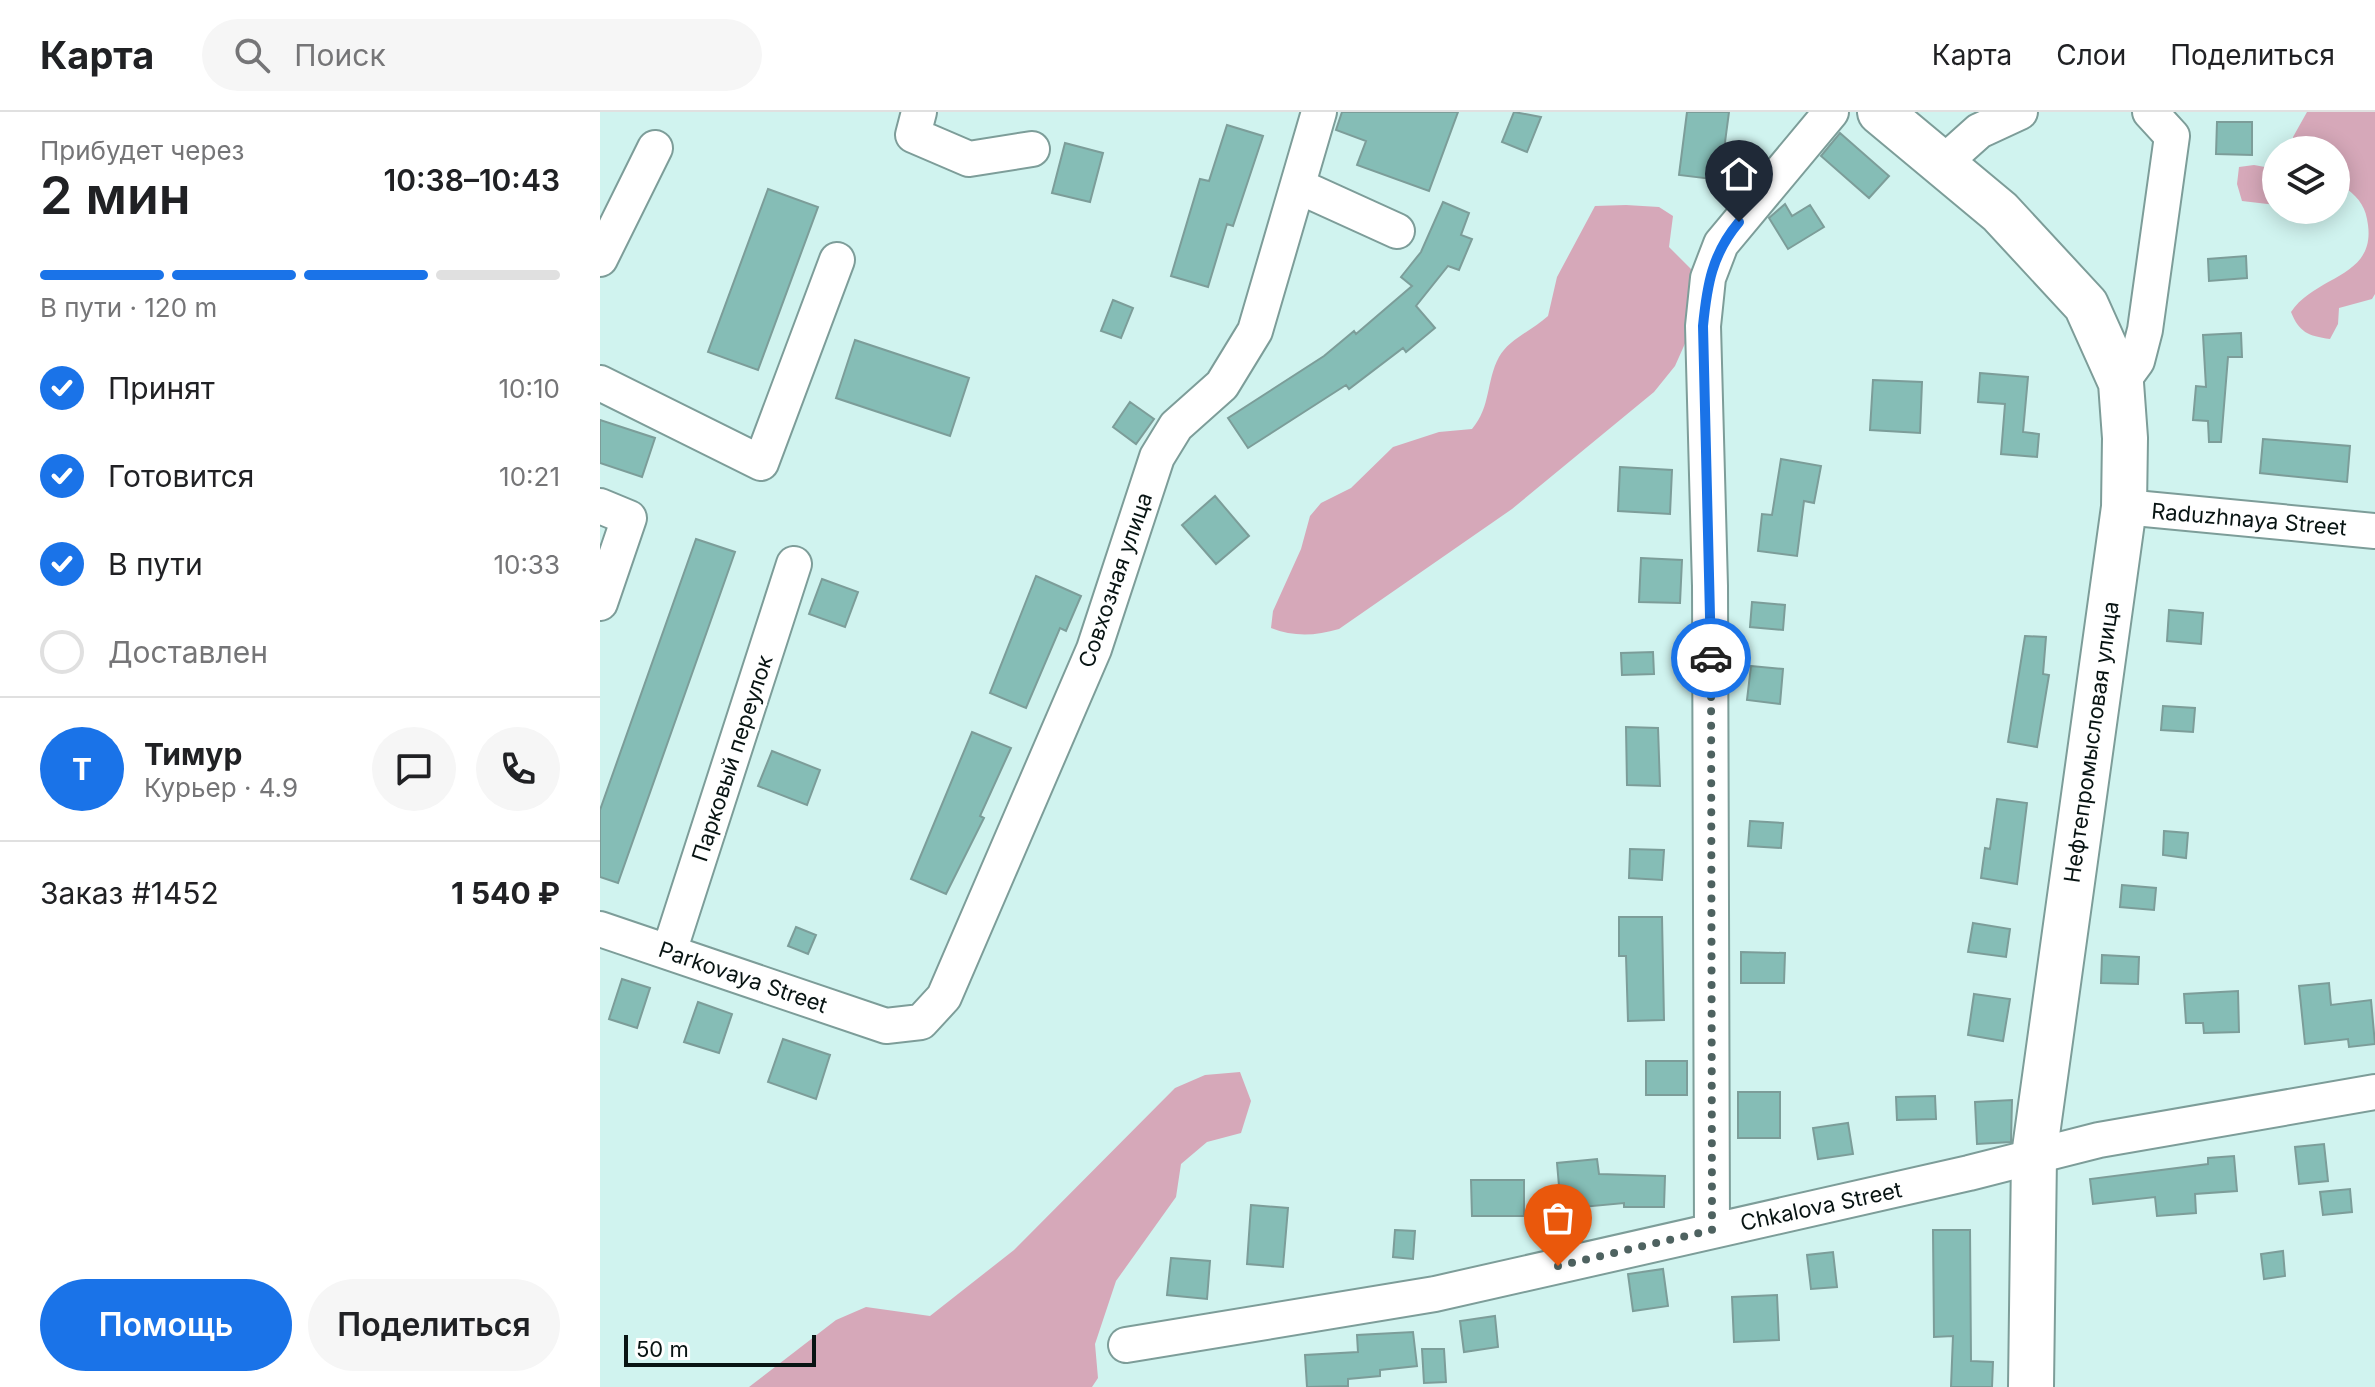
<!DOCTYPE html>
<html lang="ru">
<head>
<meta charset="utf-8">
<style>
  :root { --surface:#fff; --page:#f6f6f6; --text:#202124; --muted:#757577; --line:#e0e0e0; --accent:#1a73e8 }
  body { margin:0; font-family:Inter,sans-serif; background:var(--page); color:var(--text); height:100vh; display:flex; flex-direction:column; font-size:30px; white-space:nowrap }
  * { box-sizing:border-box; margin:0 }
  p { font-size:26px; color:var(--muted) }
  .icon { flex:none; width:44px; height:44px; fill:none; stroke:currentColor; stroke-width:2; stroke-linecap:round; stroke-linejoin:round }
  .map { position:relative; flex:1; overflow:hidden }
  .sheet { display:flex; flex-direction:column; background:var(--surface); width:600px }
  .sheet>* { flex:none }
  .buttons { position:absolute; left:1662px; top:24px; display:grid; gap:16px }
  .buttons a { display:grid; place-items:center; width:88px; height:88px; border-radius:50%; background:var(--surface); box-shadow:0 4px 20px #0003; font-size:40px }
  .scale { position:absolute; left:24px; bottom:20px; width:192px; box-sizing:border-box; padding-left:8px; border:4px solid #081413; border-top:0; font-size:22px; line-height:28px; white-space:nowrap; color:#081413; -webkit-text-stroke:6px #fff; paint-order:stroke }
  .pin { position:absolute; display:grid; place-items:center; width:68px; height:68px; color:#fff; margin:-82px -34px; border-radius:50% 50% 50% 0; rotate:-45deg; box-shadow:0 0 8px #0007 }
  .pin .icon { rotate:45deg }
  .courier { position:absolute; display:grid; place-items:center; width:80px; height:80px; margin:-40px; border:6px solid #1a73e8; border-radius:50%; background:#fff; color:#222; box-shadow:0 2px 10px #0007 }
  .headline em { font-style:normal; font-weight:600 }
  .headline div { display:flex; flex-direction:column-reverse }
  .headline { display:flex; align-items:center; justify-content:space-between; height:136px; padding:0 40px }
  h1 { font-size:52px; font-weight:600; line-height:60px }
  .bar { display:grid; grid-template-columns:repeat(4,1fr); gap:12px 8px; align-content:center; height:96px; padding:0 40px }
  .bar i { height:10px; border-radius:6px; background:var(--line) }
  .bar .active { background:var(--accent) }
  .bar p { grid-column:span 4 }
  .line { display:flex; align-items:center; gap:20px; padding:0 40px; border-top:2px solid var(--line) }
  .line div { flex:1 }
  .round { display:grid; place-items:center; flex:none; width:84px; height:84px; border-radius:42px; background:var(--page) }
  ol { padding:0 40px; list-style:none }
  li { display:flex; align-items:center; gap:24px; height:88px }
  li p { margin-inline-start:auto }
  li .icon { padding:8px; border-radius:50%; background:var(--accent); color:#fff; stroke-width:4 }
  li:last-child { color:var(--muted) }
  li i { width:44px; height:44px; border:4px solid var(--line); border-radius:50% }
  .button { display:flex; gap:16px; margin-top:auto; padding:16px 40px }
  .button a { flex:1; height:92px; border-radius:48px; background:var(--accent); color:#fff; font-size:32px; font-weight:600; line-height:92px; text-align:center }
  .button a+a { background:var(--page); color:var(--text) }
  header { display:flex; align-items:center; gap:48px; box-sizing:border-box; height:112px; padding:0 40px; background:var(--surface); border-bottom:2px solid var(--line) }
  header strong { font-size:38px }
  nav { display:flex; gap:44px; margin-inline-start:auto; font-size:28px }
  .search { width:560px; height:72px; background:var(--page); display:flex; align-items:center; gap:20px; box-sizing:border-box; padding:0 28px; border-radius:44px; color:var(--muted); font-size:30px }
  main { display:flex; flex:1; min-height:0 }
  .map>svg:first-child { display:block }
</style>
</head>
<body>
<header>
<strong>Карта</strong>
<div class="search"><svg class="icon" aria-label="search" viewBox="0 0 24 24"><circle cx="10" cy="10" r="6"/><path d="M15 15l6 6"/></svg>Поиск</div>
<nav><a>Карта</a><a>Слои</a><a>Поделиться</a></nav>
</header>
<main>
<section class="sheet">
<div class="headline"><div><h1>2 мин</h1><p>Прибудет через</p></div><em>10:38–10:43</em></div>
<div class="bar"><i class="active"></i><i class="active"></i><i class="active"></i><i></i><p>В пути · 120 m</p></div>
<ol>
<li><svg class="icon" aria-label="check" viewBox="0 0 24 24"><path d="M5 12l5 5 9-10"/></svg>Принят<p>10:10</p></li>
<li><svg class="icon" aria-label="check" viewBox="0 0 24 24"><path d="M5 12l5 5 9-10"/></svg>Готовится<p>10:21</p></li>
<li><svg class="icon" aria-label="check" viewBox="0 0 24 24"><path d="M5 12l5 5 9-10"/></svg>В пути<p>10:33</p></li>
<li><i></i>Доставлен</li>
</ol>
<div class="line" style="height:144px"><b class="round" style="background:var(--accent);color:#fff">Т</b><div><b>Тимур</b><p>Курьер · 4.9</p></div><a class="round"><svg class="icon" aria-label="chat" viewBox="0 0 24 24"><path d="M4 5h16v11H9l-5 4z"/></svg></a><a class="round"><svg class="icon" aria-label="phone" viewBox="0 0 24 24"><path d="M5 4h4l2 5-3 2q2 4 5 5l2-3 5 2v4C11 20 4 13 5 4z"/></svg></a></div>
<div class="line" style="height:104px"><div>Заказ #1452</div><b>1 540 ₽</b></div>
<div class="button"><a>Помощь</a><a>Поделиться</a></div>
</section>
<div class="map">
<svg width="1775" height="1275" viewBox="0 0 1775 1275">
  <rect width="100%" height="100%" fill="#d0f3ef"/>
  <!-- forest -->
  <path fill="#d6a8b9" d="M1707 0H1775V182L1772 187 1739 196 1738 212 1730 227C1708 224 1699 220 1691 200 1716 163 1775 166 1768 113 1766 96 1760 87 1747 77L1736 81V38H1694L1693 25Z
    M1654 53 1676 57V93L1642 89 1637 72 1639 55Z
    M1026 93 1059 95 1073 104 1069 135 1091 157 1087 227 1075 254 1054 280 912 397 739 517C715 524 694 525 671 516L673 499 701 437 710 404 721 391 751 376 793 335 839 320 872 317C891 295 886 269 899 245 909 227 933 218 948 204L957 165 995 94Z
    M640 960 651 989 641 1021 607 1030 581 1052 576 1085 516 1169 495 1232 498 1266 492 1275H149L236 1208 266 1195 330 1204 414 1138 575 976 605 963Z"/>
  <!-- building -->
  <path fill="#85bdb6" stroke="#7c9d99" stroke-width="2" d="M742 0H858L829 79 757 53 766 29 736 18Z
    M914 0 941 5 927 40 902 30Z
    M1087 0H1129L1120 68 1079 63Z
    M1617 10H1652V43L1616 42Z
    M627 13 663 24 633 114 627 112 608 175 571 164 600 67 609 69Z
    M1240 21 1289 64 1269 86 1221 44Z
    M465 31 503 41 490 90 452 81Z
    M168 77 218 95 158 258 108 240Z
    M843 90 869 101 861 123 872 127 859 158 848 154 816 194 835 216 806 240 803 236 749 277 746 273 648 336 628 306 724 244 754 219 756 222 812 174 801 165 821 140Z
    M1185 92 1192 104 1210 93 1224 115 1188 137 1169 106Z
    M1646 144 1647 166 1609 169 1608 147Z
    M513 188 533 196 521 226 501 219Z
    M1641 221 1642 245H1628L1621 330H1609L1608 309 1593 308 1596 274 1606 275 1603 223Z
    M255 228 369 266 350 324 236 286Z
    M1380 261 1428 265 1423 320 1439 322 1437 345 1401 342 1405 292 1378 290Z
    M1273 268 1322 270 1320 321 1270 318Z
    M530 290 554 307 536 332 513 315Z
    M0 308 55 326 42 365 0 351Z
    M1663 327 1750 334 1747 370 1660 361Z
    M1181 347 1221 354 1214 391 1204 389 1197 444 1158 439 1162 402 1172 403Z
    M1020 355 1072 358 1070 402 1018 399Z
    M615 384 649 424 616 452 582 413Z
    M96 427 135 440 18 771 0 765V698Z
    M1041 446 1082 448 1080 491 1039 490Z
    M436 464 481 484 466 519 460 516 426 596 390 581Z
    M222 467 258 480 245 515 209 502Z
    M1152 490 1185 493 1183 518 1150 515Z
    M1569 498 1603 501 1601 532 1567 529Z
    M1425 524 1446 525 1443 562 1449 563 1437 635 1408 630Z
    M1053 540 1054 562 1022 563 1021 541Z
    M1151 554 1183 557 1180 592 1147 588Z
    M1563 594 1595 596 1593 620 1561 618Z
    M1026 615 1058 616 1060 674 1027 673Z
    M372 620 411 636 380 704 384 706 346 782 311 767Z
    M172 639 220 658 207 693 158 674Z
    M1397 687 1427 691 1417 772 1381 766 1385 736 1390 737Z
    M1150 709 1183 711 1181 736 1148 734Z
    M1564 719 1588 721 1586 746 1563 743Z
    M1030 737 1064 738 1062 768 1029 766Z
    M1522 773 1556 776 1554 798 1520 795Z
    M1019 805H1062L1064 908 1028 909 1026 844H1019Z
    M1373 811 1410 817 1406 845 1368 840Z
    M196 815 216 823 208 842 188 834Z
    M1141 840 1185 841 1184 871H1141Z
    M1502 843 1539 845 1538 872 1501 871Z
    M22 867 50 876 37 916 9 907Z
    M1729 871 1731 893 1771 888 1775 932 1749 935 1748 927 1705 932 1699 874Z
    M1638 879 1639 920 1604 921 1603 911H1586L1584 882Z
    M1374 882 1410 887 1403 929 1368 923Z
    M98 890 132 902 119 941 84 930Z
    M183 927 230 943 216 987 168 970Z
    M1046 949H1087V983H1046Z
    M1138 980H1180V1026H1138Z
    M1335 984 1336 1007 1297 1008 1296 985Z
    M1412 988 1411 1030 1377 1032 1375 990Z
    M1248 1011 1253 1042 1218 1047 1213 1016Z
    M1724 1032 1728 1069 1699 1072 1695 1035Z
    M1634 1044 1637 1079 1595 1082 1596 1101 1557 1104 1555 1085 1493 1092 1490 1067 1608 1052V1046Z
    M997 1047 999 1062 1065 1064 1064 1095H1024V1091L961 1097 957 1051Z
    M871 1068H924V1104H872Z
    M1750 1077 1752 1100 1723 1103 1720 1080Z
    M651 1093 688 1096 683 1155 647 1152Z
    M795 1118 815 1119 813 1147 793 1145Z
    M1333 1118H1370L1371 1249 1393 1250 1392 1275H1351L1353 1224 1334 1225Z
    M1683 1139 1685 1164 1664 1167 1661 1142Z
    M1233 1140 1237 1175 1211 1177 1207 1143Z
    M571 1146 610 1149 607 1187 567 1183Z
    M1063 1157 1068 1194 1033 1199 1028 1162Z
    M1177 1183 1179 1228 1134 1230 1132 1185Z
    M895 1204 898 1235 864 1240 860 1209Z
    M813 1220 817 1254 780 1258V1264L748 1267V1274L707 1275 705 1243 758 1240 757 1223Z
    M822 1237H844L846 1270 824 1271Z"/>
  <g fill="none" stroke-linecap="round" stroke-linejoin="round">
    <!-- minor casing -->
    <g stroke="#7d9d99" stroke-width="38">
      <path id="minor" d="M319 0 313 23 369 47 432 37
        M1341 53 1379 19 1420 0
        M698 74 797 119
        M0 147 55 36
        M0 271 161 351 237 148
        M1521 271 1537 249 1545 218 1572 24 1550 0
        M0 394 29 406 0 491
        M1524 395 1775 419
        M0 817 286 914 321 910 344 885 494 537 557 345 576 314 622 273 655 219 719 0
        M69 840 194 452
        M1112 1118 1110 474 1103 214 1108 166 1121 132 1231 0
        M526 1233 835 1182 1369 1061 1499 1028 1775 980"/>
    </g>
    <!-- major casing -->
    <g stroke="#7d9d99" stroke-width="48">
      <path id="major" d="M1280 0 1400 100 1486 193 1521 271 1525 326 1524 395 1434 1044 1431 1275"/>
    </g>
    <!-- minor -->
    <use href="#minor" stroke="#fff" stroke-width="34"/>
    <!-- major -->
    <use href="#major" stroke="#fff" stroke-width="44"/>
  </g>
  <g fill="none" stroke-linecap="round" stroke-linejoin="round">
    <!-- done -->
    <path stroke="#4e6260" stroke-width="8" stroke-dasharray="0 14.4" d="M958 1154 1112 1118 1111 546"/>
    <!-- route -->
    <path stroke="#1a73e8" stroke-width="10" d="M1111 546 1103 214C1107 173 1112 142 1139 110"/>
  </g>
  <g text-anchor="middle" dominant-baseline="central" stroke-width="8" stroke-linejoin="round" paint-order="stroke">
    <!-- street labels -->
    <g font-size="22" fill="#081413" stroke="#fff">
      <text transform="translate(1649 407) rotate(5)">Raduzhnaya Street</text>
      <text transform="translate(515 468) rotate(-71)">Совхозная улица</text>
      <text transform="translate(1491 630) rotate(-82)">Нефтепромысловая улица</text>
      <text transform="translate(132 646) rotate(-72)">Парковый переулок</text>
      <text transform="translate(143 865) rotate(19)">Parkovaya Street</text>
      <text transform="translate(1221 1094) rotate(-12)">Chkalova Street</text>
    </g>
  </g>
</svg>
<div class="buttons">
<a><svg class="icon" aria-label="layers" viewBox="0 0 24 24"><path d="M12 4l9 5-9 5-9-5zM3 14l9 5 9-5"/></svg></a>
</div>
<div class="scale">50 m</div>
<div class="pin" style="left:958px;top:1154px;background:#ea580c"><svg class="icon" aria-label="bag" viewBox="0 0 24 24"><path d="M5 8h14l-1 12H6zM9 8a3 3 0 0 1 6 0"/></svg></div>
<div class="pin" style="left:1139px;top:110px;background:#1f2937"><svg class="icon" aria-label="home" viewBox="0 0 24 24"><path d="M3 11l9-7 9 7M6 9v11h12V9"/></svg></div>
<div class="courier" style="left:1111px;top:546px"><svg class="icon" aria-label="car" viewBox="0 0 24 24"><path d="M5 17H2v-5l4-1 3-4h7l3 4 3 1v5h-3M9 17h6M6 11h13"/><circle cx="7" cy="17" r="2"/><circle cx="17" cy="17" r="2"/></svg></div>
</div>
</main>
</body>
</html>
